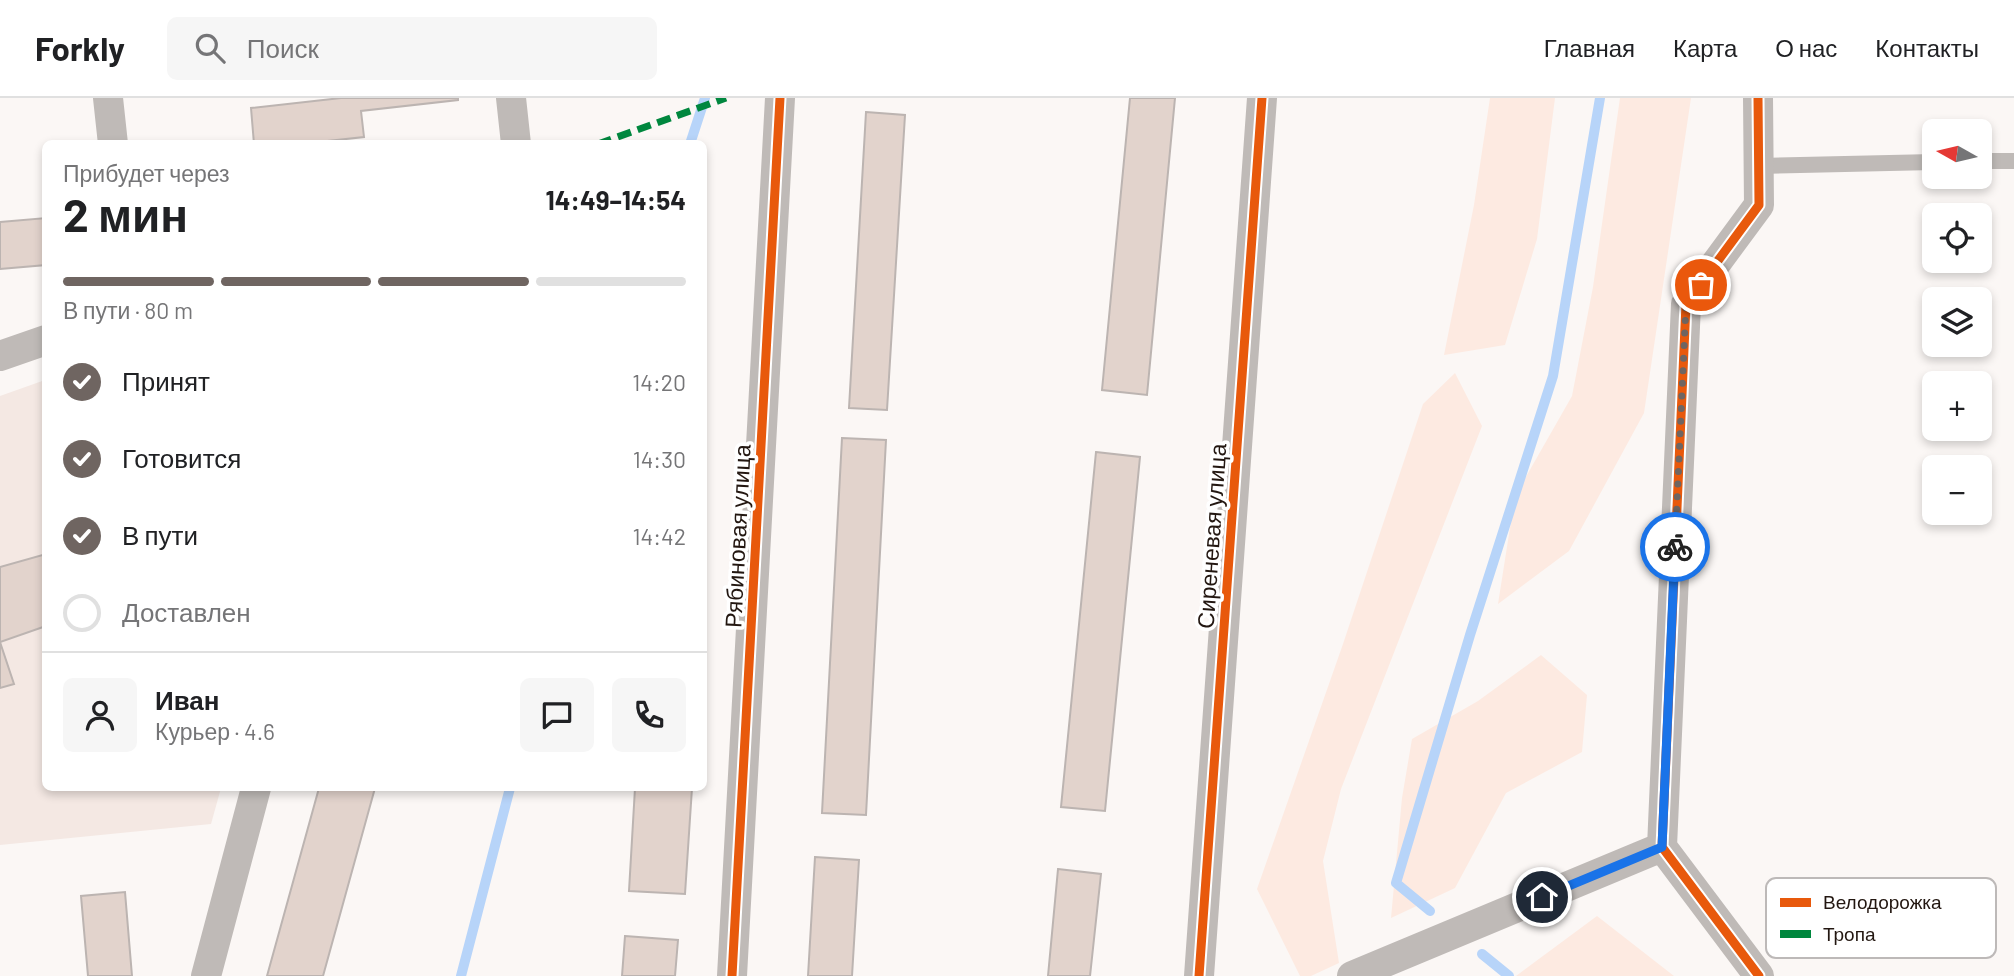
<!DOCTYPE html>
<html lang="ru">
<head>
<meta charset="utf-8">
<style>
  :root { --surface:#fff; --page:#f6f6f6; --text:#202124; --muted:#757577; --line:#e0e0e0; --accent:#6f6561 }
  body { margin:0; font-family:Barlow,sans-serif; background:var(--page); color:var(--text); height:100vh; display:flex; flex-direction:column; font-size:26px; white-space:nowrap }
  * { box-sizing:border-box; margin:0 }
  p { font-size:23px; color:var(--muted) }
  .icon { flex:none; width:38px; height:38px; fill:none; stroke:currentColor; stroke-width:2; stroke-linecap:round; stroke-linejoin:round }
  .map { position:relative; flex:1; overflow:hidden }
  .panel { position:absolute; left:42px; top:42px; width:665px; height:651px; display:flex; flex-direction:column; background:var(--surface); border-radius:10px; box-shadow:0 4px 10px #0003 }
  .panel>* { flex:none }
  .needle { width:46px; rotate:278deg }
  .controls { position:absolute; left:1922px; top:21px; display:grid; gap:14px }
  .controls a { display:grid; place-items:center; width:70px; height:70px; border-radius:10px; background:var(--surface); box-shadow:0 4px 10px #0003; font-size:35px }
  .pin { position:absolute; display:grid; place-items:center; width:60px; height:60px; color:#fff; margin:-30px; border:4px solid #fff; border-radius:50%; box-shadow:0 2px 7px #0007 }
  .courier { position:absolute; display:grid; place-items:center; width:70px; height:70px; margin:-35px; border:5px solid #1a73e8; border-radius:50%; background:#fff; color:#222; box-shadow:0 2px 9px #0007 }
  .overview em { font-style:normal; font-weight:700 }
  .overview div { display:flex; flex-direction:column-reverse }
  .overview { display:flex; align-items:center; justify-content:space-between; height:119px; padding:0 21px }
  h1 { font-size:46px; font-weight:700; line-height:52px }
  .bar { display:grid; grid-template-columns:repeat(4,1fr); gap:10px 7px; align-content:center; height:84px; padding:0 21px }
  .bar i { height:9px; border-radius:5px; background:var(--line) }
  .bar .current { background:var(--accent) }
  .bar p { grid-column:span 4 }
  .line { display:flex; align-items:center; gap:18px; padding:0 21px; border-top:2px solid var(--line) }
  .line div { flex:1 }
  .round { display:grid; place-items:center; flex:none; width:74px; height:74px; border-radius:10px; background:var(--page) }
  ol { padding:0 21px; list-style:none }
  li { display:flex; align-items:center; gap:21px; height:77px }
  li p { margin-inline-start:auto }
  li .icon { padding:7px; border-radius:50%; background:var(--accent); color:#fff; stroke-width:4 }
  li:last-child { color:var(--muted) }
  li i { width:38px; height:38px; border:4px solid var(--line); border-radius:50% }
  header { display:flex; align-items:center; gap:42px; box-sizing:border-box; height:98px; padding:0 35px; background:var(--surface); border-bottom:2px solid var(--line) }
  header strong { font-size:33px }
  nav { display:flex; gap:38px; margin-inline-start:auto; font-size:24px }
  .search { width:490px; height:63px; background:var(--page); display:flex; align-items:center; gap:18px; box-sizing:border-box; padding:0 24px; border-radius:10px; color:var(--muted); font-size:26px }
  .map>svg:first-child { display:block }
</style>
</head>
<body>
<header>
<strong>Forkly</strong>
<div class="search"><svg class="icon" aria-label="search" viewBox="0 0 24 24"><circle cx="10" cy="10" r="6"/><path d="M15 15l6 6"/></svg>Поиск</div>
<nav><a>Главная</a><a>Карта</a><a>О нас</a><a>Контакты</a></nav>
</header>
<div class="map">
<svg width="2014" height="878" viewBox="0 0 2014 878">
  <rect width="100%" height="100%" fill="#fbf7f5"/>
  <!-- built -->
  <path fill="#f4e8e3" d="M45 282 46 690H221L211 726 0 747V298Z"/>
  <!-- green -->
  <path fill="#fdeae1" d="M1490 0H1555L1537 141 1505 247 1444 257 1474 107Z
    M1620 0H1691L1644 315 1569 453 1498 506 1515 398 1572 298 1593 189Z
    M1455 275 1482 328 1341 691 1323 763 1339 865 1311 878H1300L1257 791 1343 546 1423 306Z
    M1541 557 1587 597 1582 654 1506 695 1455 790 1391 820 1402 700 1412 641 1478 603Z
    M1597 818 1674 878H1516Z"/>
  <g fill="none" stroke-linecap="round" stroke-linejoin="round">
    <!-- stream -->
    <path stroke="#b7d4f9" stroke-width="10" d="M690 46 705 0
      M1430 813 1396 785 1470 537 1553 278 1600 0
      M1482 856 1509 878
      M461 878 510 690"/>
  </g>
  <!-- building -->
  <path fill="#e2d3cc" stroke="#bcb4b1" stroke-width="2" d="M341 0H458V2L361 13 364 39 300 46H254L251 10Z
    M1130 0H1175L1147 297 1102 292Z
    M866 14 905 17 887 312 849 310Z
    M46 120V167L0 171V124Z
    M842 340 886 342 866 717 822 715Z
    M1096 354 1140 359 1105 713 1061 709Z
    M46 456V528L0 544 14 586 0 590V469Z
    M319 690H375L323 878H267Z
    M635 690H692L685 796 629 793Z
    M815 759 859 762 852 878H808Z
    M1058 771 1101 776 1090 878H1048Z
    M125 794 132 878H88L81 798Z
    M625 838 678 842 675 878H622Z"/>
  <g fill="none" stroke-linecap="round" stroke-linejoin="round">
    <!-- lane -->
    <path stroke="#bfbab7" stroke-width="16" d="M1979 63H2014
      M1759 68 1934 64"/>
    <!-- street -->
    <path stroke="#bfbab7" stroke-width="30" d="M108 0 113 46
      M511 0 516 46
      M1758 0 1759 107 1686 206 1662 749 1759 878
      M0 258 46 242
      M206 878 256 690
      M732 878 780 0
      M1199 878 1262 0
      M1352 878 1662 749"/>
    <!-- quiet -->
    <path stroke="#00873e" stroke-width="7" stroke-dasharray="14 7" stroke-linecap="butt" d="M598 46 726 0"/>
    <!-- cycleway casing -->
    <g stroke="#fff" stroke-width="13">
      <path id="cycleway" d="M1758 0 1759 107 1686 206 1662 749 1759 878
        M732 878 780 0
        M1199 878 1262 0"/>
    </g>
    <!-- cycleway -->
    <use href="#cycleway" stroke="#e8590c" stroke-width="9"/>
  </g>
  <g fill="none" stroke-linecap="round" stroke-linejoin="round">
    <!-- done -->
    <path stroke="#6f6561" stroke-width="7" stroke-dasharray="0 12.6" d="M1675 449 1686 206 1701 187"/>
    <!-- route -->
    <path stroke="#1a73e8" stroke-width="9" d="M1542 799 1662 749 1675 449"/>
  </g>
  <g text-anchor="middle" dominant-baseline="central" stroke-width="7" stroke-linejoin="round" paint-order="stroke">
    <!-- street labels -->
    <g font-size="23" fill="#231711" stroke="#fff">
      <text transform="translate(737 438) rotate(-87)">Рябиновая улица</text>
      <text transform="translate(1211 438) rotate(-86)">Сиреневая улица</text>
    </g>
  </g>
  <!-- legend -->
  <rect x="1766" y="780" width="230" height="80" rx="10" fill="#fff" stroke="#bdb9b8" stroke-width="2"/>
  <rect x="1780" y="800" width="31" height="9" fill="#e8590c"/>
  <rect x="1780" y="832" width="31" height="8" fill="#00873e"/>
  <g font-size="19" fill="#231711">
    <text x="1823" y="811">Велодорожка</text>
    <text x="1823" y="843">Тропа</text>
  </g>
</svg>
<div class="controls">
<a><svg class="needle" viewBox="-14 -14 28 28"><path d="M0-13l5 13h-10z" fill="#e53935"/><path d="M0 13l5-13h-10z" fill="#757577"/></svg></a>
<a><svg class="icon" aria-label="locate" viewBox="0 0 24 24"><circle cx="12" cy="12" r="6"/><path d="M12 2v4M12 18v4M2 12h4M18 12h4"/></svg></a>
<a><svg class="icon" aria-label="layers" viewBox="0 0 24 24"><path d="M12 4l9 5-9 5-9-5zM3 14l9 5 9-5"/></svg></a>
<a>+</a>
<a>−</a>
</div>
<div class="pin" style="left:1701px;top:187px;background:#ea580c"><svg class="icon" aria-label="bag" viewBox="0 0 24 24"><path d="M5 8h14l-1 12H6zM9 8a3 3 0 0 1 6 0"/></svg></div>
<div class="pin" style="left:1542px;top:799px;background:#1f2937"><svg class="icon" aria-label="home" viewBox="0 0 24 24"><path d="M3 11l9-7 9 7M6 9v11h12V9"/></svg></div>
<div class="courier" style="left:1675px;top:449px"><svg class="icon" aria-label="bike" viewBox="0 0 24 24"><circle cx="6" cy="16" r="4"/><circle cx="18" cy="16" r="4"/><path d="M6 16l4-8h5l3 8M10 8l3 8H6M13 5h3"/></svg></div>
<section class="panel">
<div class="overview"><div><h1>2 мин</h1><p>Прибудет через</p></div><em>14:49–14:54</em></div>
<div class="bar"><i class="current"></i><i class="current"></i><i class="current"></i><i></i><p>В пути · 80 m</p></div>
<ol>
<li><svg class="icon" aria-label="check" viewBox="0 0 24 24"><path d="M5 12l5 5 9-10"/></svg>Принят<p>14:20</p></li>
<li><svg class="icon" aria-label="check" viewBox="0 0 24 24"><path d="M5 12l5 5 9-10"/></svg>Готовится<p>14:30</p></li>
<li><svg class="icon" aria-label="check" viewBox="0 0 24 24"><path d="M5 12l5 5 9-10"/></svg>В пути<p>14:42</p></li>
<li><i></i>Доставлен</li>
</ol>
<div class="line" style="height:126px"><a class="round"><svg class="icon" aria-label="person" viewBox="0 0 24 24"><circle cx="12" cy="8" r="4"/><path d="M4 21q1-7 8-7t8 7"/></svg></a><div><b>Иван</b><p>Курьер · 4.6</p></div><a class="round"><svg class="icon" aria-label="chat" viewBox="0 0 24 24"><path d="M4 5h16v11H9l-5 4z"/></svg></a><a class="round"><svg class="icon" aria-label="phone" viewBox="0 0 24 24"><path d="M5 4h4l2 5-3 2q2 4 5 5l2-3 5 2v4C11 20 4 13 5 4z"/></svg></a></div>
</section>
</div>
</body>
</html>
